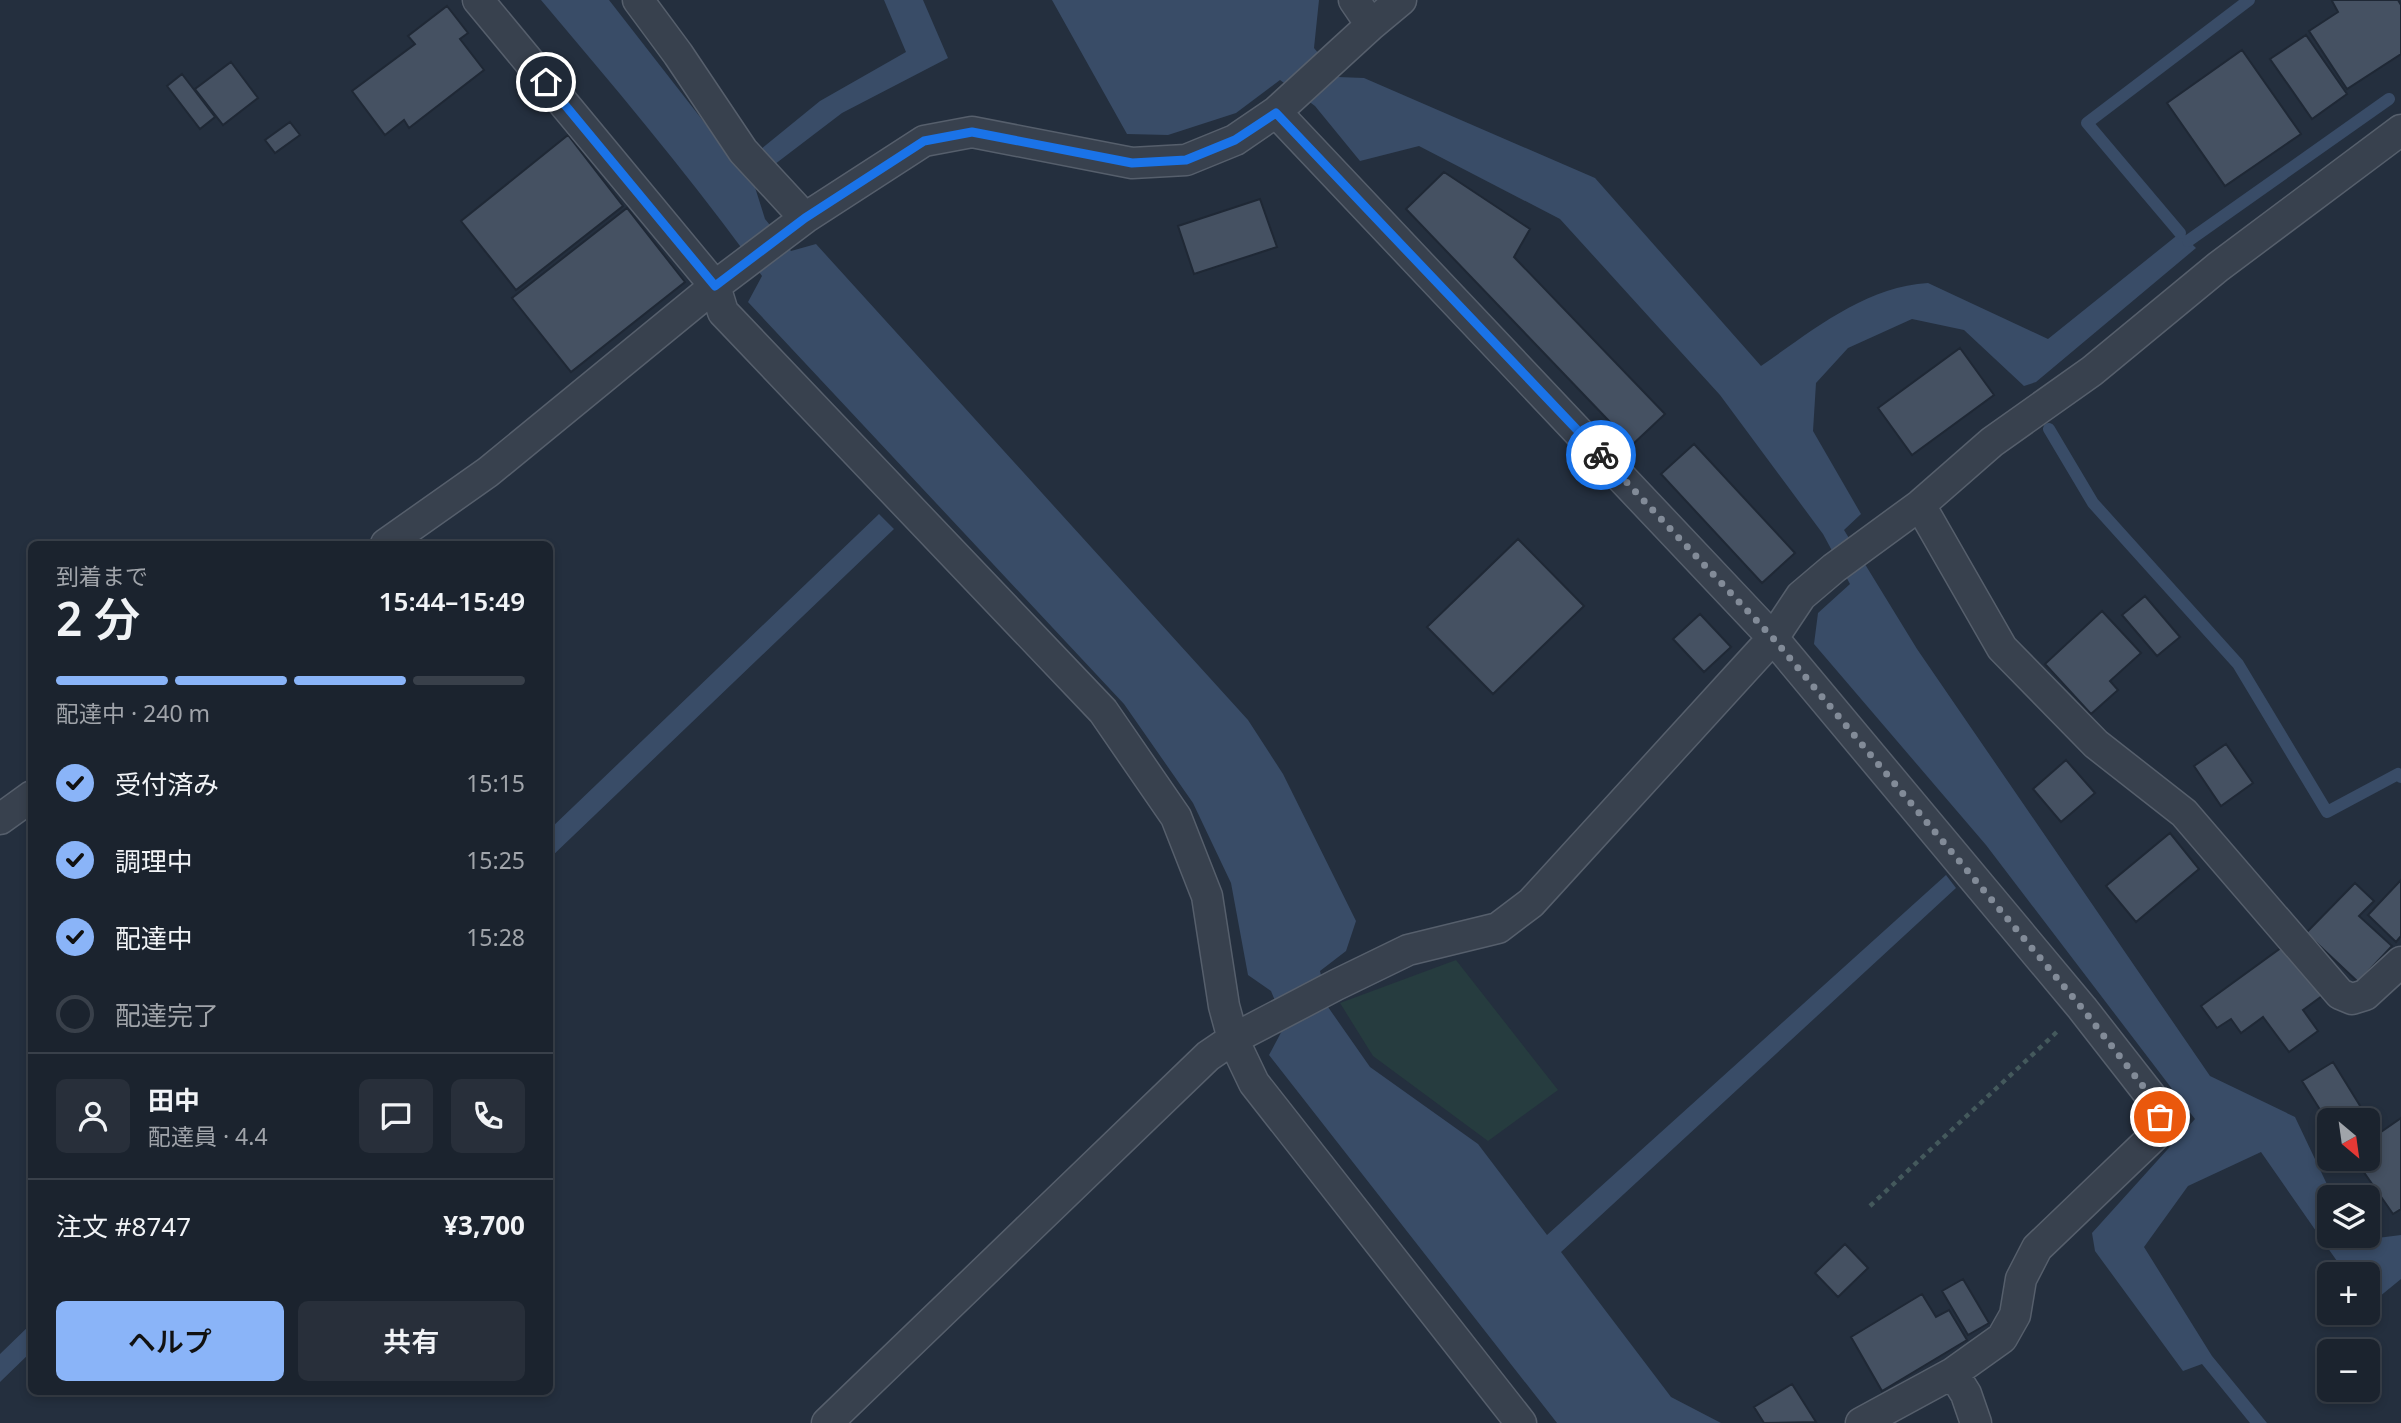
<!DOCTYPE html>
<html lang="ja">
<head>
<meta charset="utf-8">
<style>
  :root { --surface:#1b232e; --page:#282f3a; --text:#f1f3f6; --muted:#a0a4aa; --line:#39404a; --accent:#8ab4f8 }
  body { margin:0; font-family:"Noto Sans","Noto Sans JP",sans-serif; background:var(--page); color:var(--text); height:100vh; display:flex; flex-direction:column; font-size:26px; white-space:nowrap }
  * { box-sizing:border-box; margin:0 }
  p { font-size:23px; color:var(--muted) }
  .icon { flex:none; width:38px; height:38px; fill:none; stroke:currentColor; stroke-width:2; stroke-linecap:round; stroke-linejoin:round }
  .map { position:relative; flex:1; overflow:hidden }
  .details { position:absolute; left:28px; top:541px; width:525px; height:854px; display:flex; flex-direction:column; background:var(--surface); border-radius:10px; box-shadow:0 4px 10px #0003,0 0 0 2px var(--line) }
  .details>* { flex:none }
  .needle { width:46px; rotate:151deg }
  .tools { position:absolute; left:2317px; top:1108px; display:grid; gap:14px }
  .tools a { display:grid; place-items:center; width:63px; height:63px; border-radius:10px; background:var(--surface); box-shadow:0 4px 10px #0003,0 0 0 2px var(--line); font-size:35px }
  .pin { position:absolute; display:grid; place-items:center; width:60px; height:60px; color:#fff; margin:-30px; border:4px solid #fff; border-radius:50%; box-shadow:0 2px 7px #0007 }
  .courier { position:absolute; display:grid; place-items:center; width:70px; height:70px; margin:-35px; border:5px solid #1a73e8; border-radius:50%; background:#fff; color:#222; box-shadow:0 2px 9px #0007 }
  .summary em { font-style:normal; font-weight:600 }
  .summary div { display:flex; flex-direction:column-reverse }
  .summary { display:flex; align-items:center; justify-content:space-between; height:119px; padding:0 28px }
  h1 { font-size:46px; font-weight:600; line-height:52px }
  .bar { display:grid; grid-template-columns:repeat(4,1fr); gap:10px 7px; align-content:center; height:84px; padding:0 28px }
  .bar i { height:9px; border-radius:5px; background:var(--line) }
  .bar .active { background:var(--accent) }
  .bar p { grid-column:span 4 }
  .line { display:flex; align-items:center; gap:18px; padding:0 28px; border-top:2px solid var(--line) }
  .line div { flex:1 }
  .round { display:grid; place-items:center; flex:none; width:74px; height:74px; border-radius:10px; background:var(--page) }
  ol { padding:0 28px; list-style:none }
  li { display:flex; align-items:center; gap:21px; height:77px }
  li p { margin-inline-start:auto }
  li .icon { padding:7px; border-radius:50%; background:var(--accent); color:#111; stroke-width:4 }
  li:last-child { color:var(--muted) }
  li i { width:38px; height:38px; border:4px solid var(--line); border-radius:50% }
  .primary-button { display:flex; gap:14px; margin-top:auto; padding:14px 28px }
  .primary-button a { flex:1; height:80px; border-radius:10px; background:var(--accent); color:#111; font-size:28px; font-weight:600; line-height:80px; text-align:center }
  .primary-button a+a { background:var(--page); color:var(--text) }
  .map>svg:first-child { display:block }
</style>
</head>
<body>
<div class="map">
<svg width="2401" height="1423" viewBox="0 0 2401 1423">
  <rect width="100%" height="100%" fill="#242f3e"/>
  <!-- green -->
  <path fill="#263c3f" d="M1456 960 1558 1090 1488 1141 1373 1056 1340 1003Z"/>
  <!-- water -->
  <path fill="#394c67" d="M541 0H609L739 167 820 101 906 52 884 0H923L948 58 842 113 753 181 765 219 791 251 816 244 1248 720 1283 774 1356 921 1346 951 1320 971 1328 1007 1370 1067 1478 1144 1547 1235 1946 875 1956 888 1561 1252 1671 1397 1721 1423H1557L1269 1055 1285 1025 1271 991 1248 975 1231 883 1193 803 1124 704 748 302 762 276C694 181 617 90 541 0Z
    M1052 0H1319L1314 48 1338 77 1364 78 1595 178 1761 366C1812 331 1864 287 1928 283L2048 339 2180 233 2196 248 2036 382 2024 386 1964 330 1912 319 1848 348 1816 383 1813 431 1861 514 1844 530 1917 649 2210 1076 2295 1117 2333 1197H2329V1236H2351L2354 1241 2401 1235V1279L2368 1306V1274H2346L2261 1152 2188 1186 2144 1247 2212 1356 2267 1423H2250L2202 1364 2183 1371 2095 1251 2092 1233 2195 1119 1986 845 1814 644 1818 613 1850 584 1823 534 1720 395 1560 219 1419 146 1360 161 1315 106 1280 80 1236 113 1168 135 1127 134Z
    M879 514 894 529 550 858V829Z
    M31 1324V1352L0 1382V1354Z"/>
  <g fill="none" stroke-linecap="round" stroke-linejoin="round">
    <!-- stream -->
    <path stroke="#394c67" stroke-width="12" d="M2180 233 2087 123 2249 0
      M2188 241 2389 99
      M2049 429 2093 503 2238 664 2327 812 2398 774 2401 777"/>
  </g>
  <!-- building -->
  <path fill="#455162" stroke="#1f2835" stroke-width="2" d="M2334 0H2398L2401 5V54L2347 89 2309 31 2338 12 2332 1Z
    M447 6 468 33 460 39 484 70 409 128 404 120 385 135 352 91 415 44 408 36Z
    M2306 35 2347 94 2312 119 2270 59Z
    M2242 50 2301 134 2225 186 2167 103Z
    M231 62 258 98 223 125 195 89Z
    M182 74 215 117 200 129 167 86Z
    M290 122 300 135 275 153 265 140Z
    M568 135 623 206 516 290 461 221Z
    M1444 172 1530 229 1514 257 1665 414 1632 445 1406 209Z
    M1260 199 1277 247 1194 274 1178 226Z
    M627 208 685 282 571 372 512 298Z
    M1960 348 1994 395 1912 455 1878 408Z
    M1694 444 1795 553 1762 583 1661 474Z
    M1518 539 1584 606 1493 694 1427 627Z
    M2145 596 2180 637 2157 656 2122 615Z
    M2102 611 2141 653 2110 681 2118 690 2091 714 2045 664Z
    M1700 614 1731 647 1704 672 1673 639Z
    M2226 744 2253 783 2221 806 2194 766Z
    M2066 760 2095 793 2061 822 2033 789Z
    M2170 833 2199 869 2136 922 2106 886Z
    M2401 880V936L2396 942 2368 915Z
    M2355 883 2374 901 2359 916 2392 946 2358 982 2306 933Z
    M2285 945 2322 996 2303 1010 2318 1031 2289 1052 2263 1017 2241 1033 2231 1019 2217 1028 2201 1006Z
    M2333 1062 2362 1109 2344 1120H2329V1124L2302 1081Z
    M2401 1118V1209L2393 1214 2354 1158H2368V1141Z
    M1845 1244 1868 1268 1838 1297 1815 1273Z
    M1963 1279 1989 1323 1968 1335 1942 1291Z
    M1922 1294 1936 1317 1949 1310 1967 1340 1882 1391 1851 1337Z
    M1792 1384 1816 1422 1764 1423 1754 1407Z"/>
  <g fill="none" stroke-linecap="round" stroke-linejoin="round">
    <!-- minor casing -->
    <g stroke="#565f6c" stroke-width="33">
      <path id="minor" d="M478 0 715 286 805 218 924 141 972 132 1132 163 1186 160 1235 140 1276 112 1371 25 1401 0
        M638 0 678 54 743 151 805 218
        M1354 0 1371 25
        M1276 112 1773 638 2082 1008 2153 1099 2160 1117 2155 1135 2037 1248 2021 1279 2015 1315 2002 1338 1953 1373 1861 1423
        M1920 505 2002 648 2096 744 2184 813 2340 994 2352 999 2365 995 2401 962
        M386 544 488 472 715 286 723 312 1103 711 1176 817 1207 896 1224 1006 1233 1039 1254 1083 1521 1423
        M0 819 32 796
        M1953 1373 1966 1394 1976 1423
        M827 1423 1208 1056 1233 1039 1336 985 1408 950 1498 928 1531 903 1773 638 1801 596 1834 568 1920 505 1992 442 2092 371 2218 267 2401 130"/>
    </g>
    <!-- path -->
    <path stroke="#44595c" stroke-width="4.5" stroke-dasharray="5 5" stroke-linecap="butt" d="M1870 1206 2059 1030"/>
    <!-- minor -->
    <use href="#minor" stroke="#38414e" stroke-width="30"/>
  </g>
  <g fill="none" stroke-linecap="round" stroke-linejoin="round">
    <!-- done -->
    <path stroke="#828b98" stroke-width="7" stroke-dasharray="0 12.6" d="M1601 455 1773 638 2082 1008 2153 1099 2160 1117"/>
    <!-- route -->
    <path stroke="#1a73e8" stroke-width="9" d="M546 82 715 286 805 218 924 141 972 132 1132 163 1186 160 1235 140 1276 113 1601 455"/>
  </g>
</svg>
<div class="tools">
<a><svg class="needle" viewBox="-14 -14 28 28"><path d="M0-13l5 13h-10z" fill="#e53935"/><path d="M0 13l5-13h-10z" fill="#a0a4aa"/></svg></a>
<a><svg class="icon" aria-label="layers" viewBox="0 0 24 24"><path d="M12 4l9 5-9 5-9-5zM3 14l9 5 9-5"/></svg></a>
<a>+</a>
<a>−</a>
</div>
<div class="pin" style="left:2160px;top:1117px;background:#ea580c"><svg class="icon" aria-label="bag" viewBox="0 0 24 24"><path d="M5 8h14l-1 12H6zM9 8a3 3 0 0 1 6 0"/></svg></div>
<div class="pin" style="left:546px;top:82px;background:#1f2937"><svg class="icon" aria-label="home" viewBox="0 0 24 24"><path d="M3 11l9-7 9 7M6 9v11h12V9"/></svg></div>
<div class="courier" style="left:1601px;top:455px"><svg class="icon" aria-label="bike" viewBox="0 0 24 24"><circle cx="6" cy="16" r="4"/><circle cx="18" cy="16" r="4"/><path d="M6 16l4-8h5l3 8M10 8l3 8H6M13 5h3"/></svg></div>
<section class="details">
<div class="summary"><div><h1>2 分</h1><p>到着まで</p></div><em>15:44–15:49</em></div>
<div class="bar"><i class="active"></i><i class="active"></i><i class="active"></i><i></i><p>配達中 · 240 m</p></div>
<ol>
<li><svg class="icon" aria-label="check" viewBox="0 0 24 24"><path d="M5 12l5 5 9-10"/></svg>受付済み<p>15:15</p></li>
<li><svg class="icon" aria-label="check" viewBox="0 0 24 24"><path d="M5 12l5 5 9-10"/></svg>調理中<p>15:25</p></li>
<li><svg class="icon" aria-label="check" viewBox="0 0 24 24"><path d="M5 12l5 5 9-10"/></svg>配達中<p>15:28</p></li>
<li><i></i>配達完了</li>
</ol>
<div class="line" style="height:126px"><a class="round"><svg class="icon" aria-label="person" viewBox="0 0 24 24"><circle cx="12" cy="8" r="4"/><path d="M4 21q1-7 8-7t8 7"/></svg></a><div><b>田中</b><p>配達員 · 4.4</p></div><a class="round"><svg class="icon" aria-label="chat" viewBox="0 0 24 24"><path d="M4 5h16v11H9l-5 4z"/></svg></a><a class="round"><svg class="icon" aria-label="phone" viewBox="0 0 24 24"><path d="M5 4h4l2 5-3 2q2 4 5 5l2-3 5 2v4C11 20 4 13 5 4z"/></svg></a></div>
<div class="line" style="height:91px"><div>注文 #8747</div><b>¥3,700</b></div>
<div class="primary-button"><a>ヘルプ</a><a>共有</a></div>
</section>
</div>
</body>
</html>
